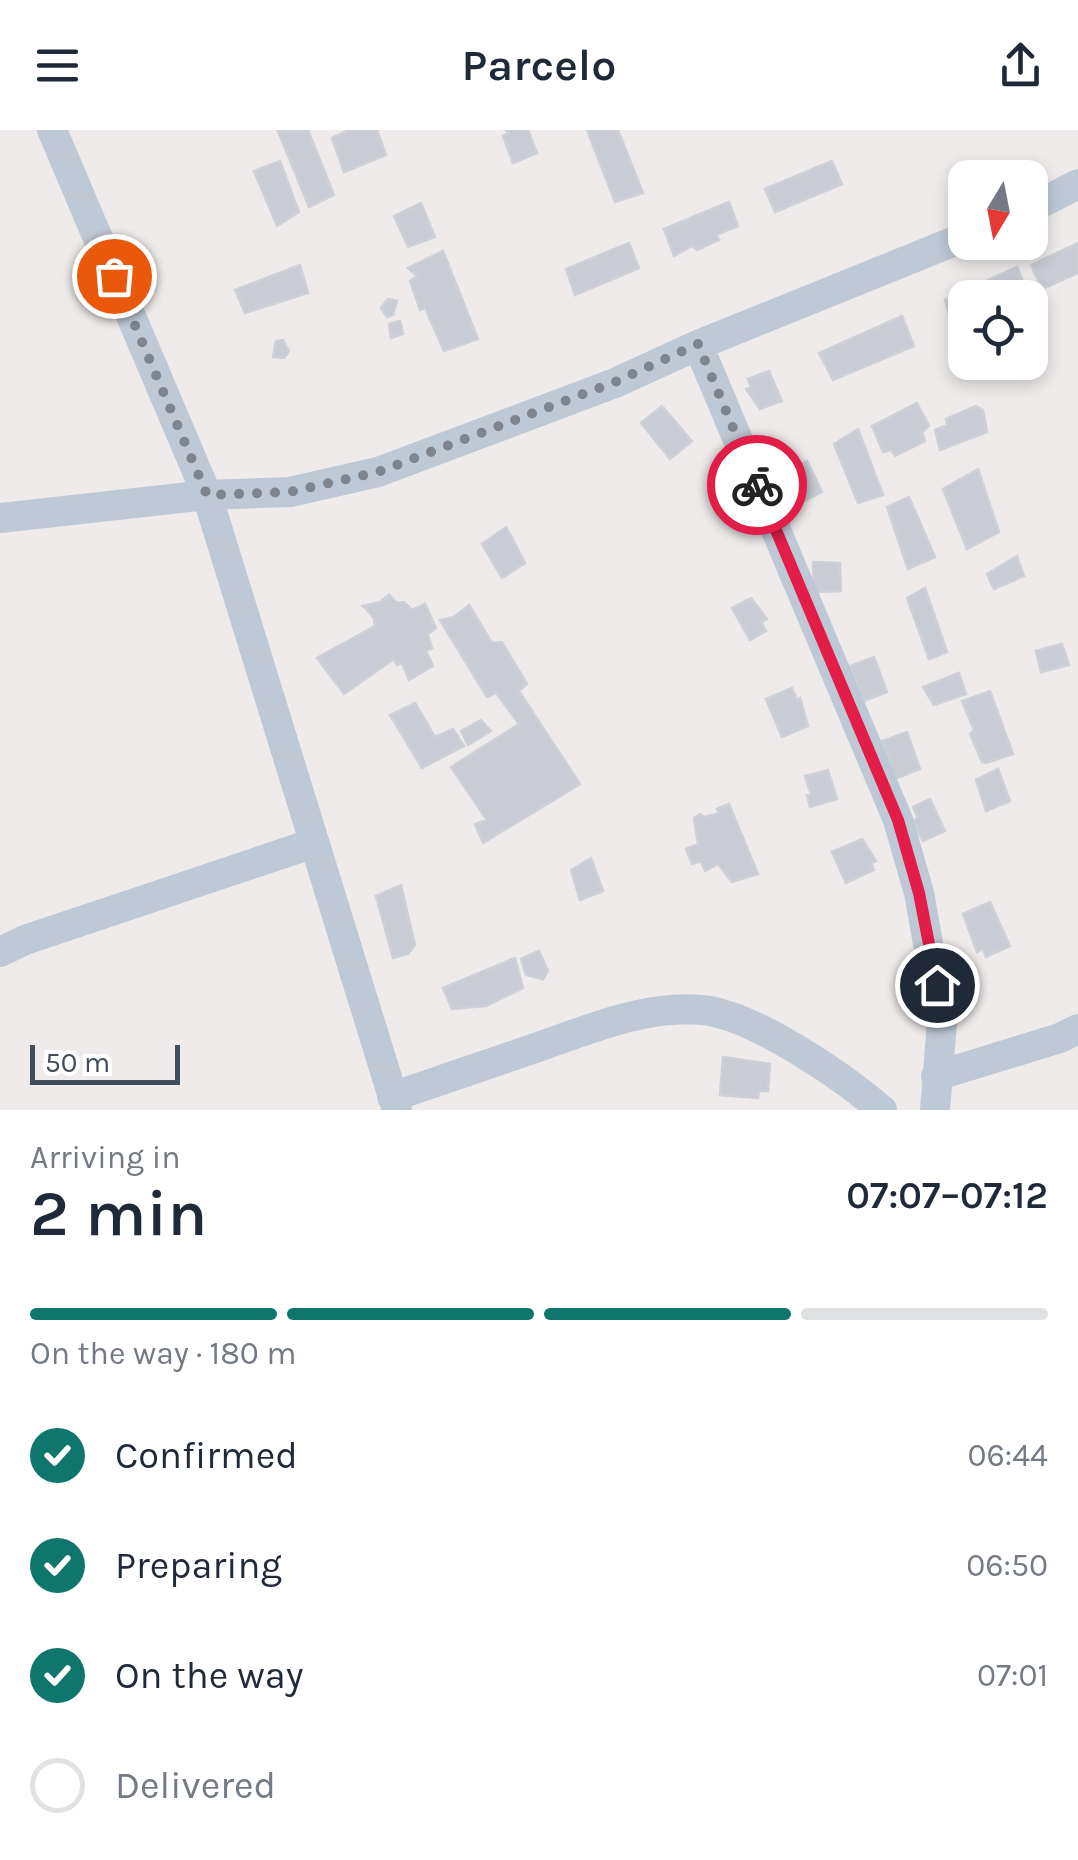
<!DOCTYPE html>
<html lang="en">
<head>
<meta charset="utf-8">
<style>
  :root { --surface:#fff; --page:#f2f2f3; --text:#1f2937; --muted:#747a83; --line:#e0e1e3; --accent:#0f766e }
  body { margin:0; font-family:Karla,sans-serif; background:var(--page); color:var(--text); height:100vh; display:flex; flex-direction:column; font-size:38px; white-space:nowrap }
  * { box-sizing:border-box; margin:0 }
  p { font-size:32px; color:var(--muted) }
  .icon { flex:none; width:55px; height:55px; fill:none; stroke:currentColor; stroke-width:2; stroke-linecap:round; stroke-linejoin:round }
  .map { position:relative; height:980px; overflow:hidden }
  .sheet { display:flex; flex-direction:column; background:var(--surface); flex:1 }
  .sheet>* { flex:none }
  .needle { width:65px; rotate:190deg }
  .buttons { position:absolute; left:948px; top:30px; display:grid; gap:20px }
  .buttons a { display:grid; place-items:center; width:100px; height:100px; border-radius:20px; background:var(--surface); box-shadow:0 5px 15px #0003; font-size:50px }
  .scale { position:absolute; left:30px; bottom:25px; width:150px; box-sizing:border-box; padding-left:10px; border:5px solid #424d5a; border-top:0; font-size:28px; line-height:35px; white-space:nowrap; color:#424d5a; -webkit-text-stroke:8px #fff; paint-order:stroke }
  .pin { position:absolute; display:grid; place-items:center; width:85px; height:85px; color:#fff; margin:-42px; border:5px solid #fff; border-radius:50%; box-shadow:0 2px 10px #0007 }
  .courier { position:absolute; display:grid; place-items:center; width:100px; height:100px; margin:-50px; border:8px solid #e11d48; border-radius:50%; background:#fff; color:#222; box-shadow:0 2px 12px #0007 }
  .summary em { font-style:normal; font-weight:600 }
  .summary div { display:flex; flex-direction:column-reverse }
  .summary { display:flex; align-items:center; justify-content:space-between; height:170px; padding:0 30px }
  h1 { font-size:65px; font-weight:600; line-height:75px }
  .bar { display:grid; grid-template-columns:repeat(4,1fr); gap:15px 10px; align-content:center; height:120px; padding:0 30px }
  .bar i { height:12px; border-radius:8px; background:var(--line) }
  .bar .current { background:var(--accent) }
  .bar p { grid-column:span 4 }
  ol { padding:0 30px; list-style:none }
  li { display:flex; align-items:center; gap:30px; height:110px }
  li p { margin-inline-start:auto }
  li .icon { padding:10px; border-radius:50%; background:var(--accent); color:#fff; stroke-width:4 }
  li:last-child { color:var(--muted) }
  li i { width:55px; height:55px; border:5px solid var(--line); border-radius:50% }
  header { display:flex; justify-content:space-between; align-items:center; height:130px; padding:0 30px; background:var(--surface); font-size:45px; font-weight:600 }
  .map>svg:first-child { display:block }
</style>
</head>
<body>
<header><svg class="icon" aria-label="menu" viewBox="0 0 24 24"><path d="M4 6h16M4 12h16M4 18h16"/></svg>Parcelo<svg class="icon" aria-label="share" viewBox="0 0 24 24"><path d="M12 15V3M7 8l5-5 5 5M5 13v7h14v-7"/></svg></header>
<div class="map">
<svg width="1078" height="980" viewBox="0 0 1078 980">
  <rect width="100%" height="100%" fill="#efebeb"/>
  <!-- building -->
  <path fill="#c9ccd4" stroke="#ced0d8" stroke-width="2.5" d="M308 0 334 65 309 77 278 1Z
    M349 0H377L386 25 344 42 332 8Z
    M506 0H528L537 23 513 33 503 6 508 3Z
    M587 0H618L643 63 615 72Z
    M280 31 299 82 277 96 254 41Z
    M832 31 842 54 775 82 765 59Z
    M729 72 738 96 716 105 719 110 697 120 692 116 674 126 664 99Z
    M421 73 435 107 408 117 394 86Z
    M629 113 639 138 575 165 566 139Z
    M1078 113V143L1042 159 1031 135Z
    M443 121 478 209 444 221 425 178 420 180 410 151 417 146 408 138Z
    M300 135 308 163 245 183 235 160Z
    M1017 137 1029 166 965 168V193L953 198 945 170Z
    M388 169 397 171 393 185 387 187 381 178Z
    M902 186 914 216 833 250 819 223Z
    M400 191 403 204 391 208 389 194Z
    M283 210 289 221 284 228 273 227 276 211Z
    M769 241 782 271 760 279 746 259 751 257 748 249Z
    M917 273 929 296 922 302 925 311 895 326 891 320 883 322 872 296Z
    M662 276 692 311 670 329 641 293Z
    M976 276 983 280 987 302 940 320 935 300 947 295 946 289Z
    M858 299 883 365 858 373 834 314Z
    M807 331 822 362 802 372 786 342Z
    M978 339 999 402 967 419 943 359Z
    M909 367 935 427 908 439 887 377Z
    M506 397 525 433 502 448 482 414Z
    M1017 426 1024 446 994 459 987 444Z
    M813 432 840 433 841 461 814 462Z
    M925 458 947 522 929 529 907 468Z
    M389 465 397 473 404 472 412 480 425 474 436 498 428 504 432 518 426 521 433 536 409 550 402 533 397 535 394 529 344 564 317 528 375 496 374 488 363 476 380 472Z
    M751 468 767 489 761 492 766 501 750 510 732 478Z
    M469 475 492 513 502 512 527 554 519 561 580 654 483 713 475 694 487 690 451 637 519 594 496 563 487 567 440 490 454 487Z
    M1062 514 1069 535 1041 542 1036 521Z
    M874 527 887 562 864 571 850 536Z
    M959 543 966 564 934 575 923 557Z
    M792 558 797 570 800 568 808 596 782 607 766 569Z
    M990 561 1013 624 986 633 982 632 970 604 974 600 962 571Z
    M415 573 435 607 453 599 464 616 422 638 390 585Z
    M481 590 491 601 468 615 461 601Z
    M907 602 920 639 892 650 886 635 891 633 882 611Z
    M998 639 1010 671 986 681 976 650Z
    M828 640 837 669 810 677 807 665 811 664 805 646Z
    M930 669 945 701 923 711 913 691 918 688 913 677Z
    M729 674 758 744 732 752 718 734 705 741 701 731 692 734 686 719 698 714 694 688 700 684 705 687 719 683 717 679Z
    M862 709 876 731 871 733 874 740 846 753 832 722Z
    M591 728 603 761 580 770 571 740Z
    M401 755 415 815 408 824 393 828 376 766Z
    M990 772 1010 816 986 827 983 819 977 822 963 784Z
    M539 821 548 841 543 849 526 845 521 829Z
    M515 828 523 858 486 876 452 879 443 858Z
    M723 927 770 934 768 961H759L758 968 720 965Z"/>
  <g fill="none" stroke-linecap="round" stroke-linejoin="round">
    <!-- minor -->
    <path stroke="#bfc9d5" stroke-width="30" d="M52 0 207 365 397 980
      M1030 79 1078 54
      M698 215 898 690 919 763 942 892 935 980
      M0 388 207 365 290 362 378 342 615 253 698 215 965 107
      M0 822 25 810 314 713
      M936 946 1060 908 1078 899
      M392 967C441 950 489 934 538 917 590 899 646 875 702 880 754 885 842 946 882 980"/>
  </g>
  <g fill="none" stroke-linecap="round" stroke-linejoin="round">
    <!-- done -->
    <path stroke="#7f848d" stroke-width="10" stroke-dasharray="0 18" d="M114 146 207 365 290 362 378 342 615 252 698 214 757 355"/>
    <!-- route -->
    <path stroke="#e11d48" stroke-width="12" d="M757 355 898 690 919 763 937 855"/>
  </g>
</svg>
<div class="buttons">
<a><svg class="needle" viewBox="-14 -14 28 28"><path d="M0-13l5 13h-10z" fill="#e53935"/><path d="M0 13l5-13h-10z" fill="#747a83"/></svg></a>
<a><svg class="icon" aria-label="locate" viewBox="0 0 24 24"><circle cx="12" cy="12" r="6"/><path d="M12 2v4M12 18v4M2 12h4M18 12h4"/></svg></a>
</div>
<div class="scale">50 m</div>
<div class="pin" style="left:114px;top:146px;background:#ea580c"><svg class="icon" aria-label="bag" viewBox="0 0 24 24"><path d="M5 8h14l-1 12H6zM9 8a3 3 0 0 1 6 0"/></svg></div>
<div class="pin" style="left:937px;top:855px;background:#1f2937"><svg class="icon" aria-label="home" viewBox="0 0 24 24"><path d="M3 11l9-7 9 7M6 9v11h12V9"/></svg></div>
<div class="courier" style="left:757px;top:355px"><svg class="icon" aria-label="bike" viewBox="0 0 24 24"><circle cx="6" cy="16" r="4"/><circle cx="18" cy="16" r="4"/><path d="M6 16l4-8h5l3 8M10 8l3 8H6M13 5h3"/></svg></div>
</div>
<section class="sheet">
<div class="summary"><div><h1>2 min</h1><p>Arriving in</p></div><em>07:07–07:12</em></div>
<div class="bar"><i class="current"></i><i class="current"></i><i class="current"></i><i></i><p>On the way · 180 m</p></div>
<ol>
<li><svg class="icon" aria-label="check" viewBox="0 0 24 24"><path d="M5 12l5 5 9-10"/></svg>Confirmed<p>06:44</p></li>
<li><svg class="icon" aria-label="check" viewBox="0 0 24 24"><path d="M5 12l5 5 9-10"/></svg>Preparing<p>06:50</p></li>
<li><svg class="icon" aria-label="check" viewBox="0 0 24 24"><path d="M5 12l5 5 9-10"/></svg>On the way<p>07:01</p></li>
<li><i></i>Delivered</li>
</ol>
</section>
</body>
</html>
